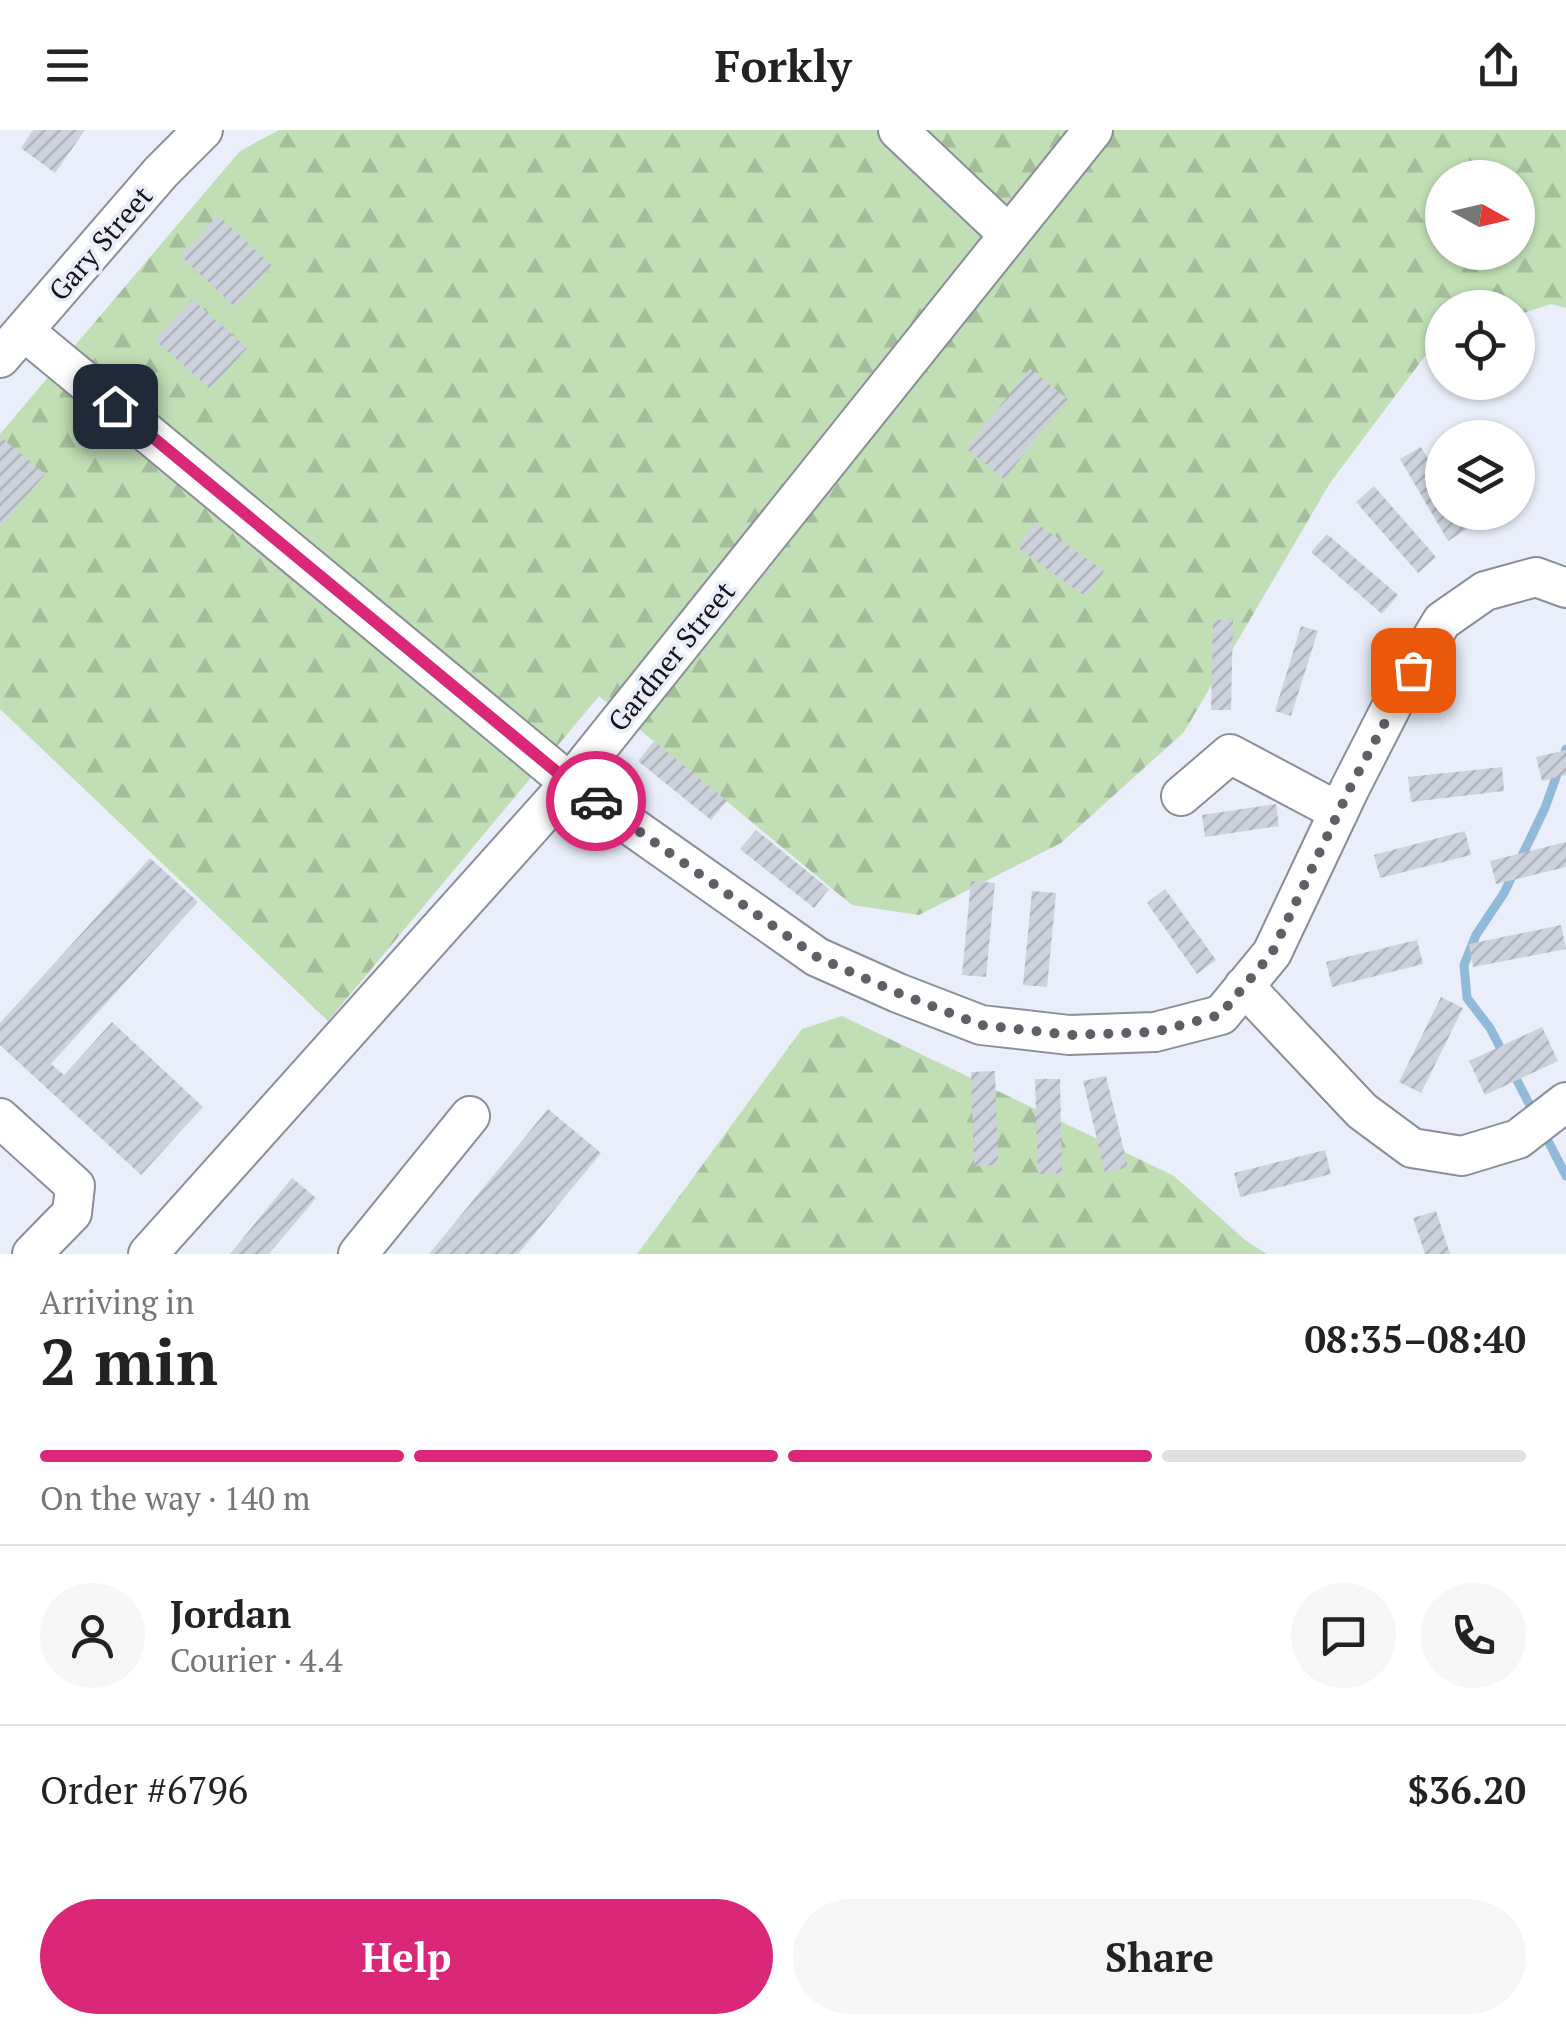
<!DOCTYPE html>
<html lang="en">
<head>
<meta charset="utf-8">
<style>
  :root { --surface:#fff; --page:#f6f6f6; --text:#222; --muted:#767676; --line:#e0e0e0; --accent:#db2777 }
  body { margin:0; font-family:"PT Serif",serif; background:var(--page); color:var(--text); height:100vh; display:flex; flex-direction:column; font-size:38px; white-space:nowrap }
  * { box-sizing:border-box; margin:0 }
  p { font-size:32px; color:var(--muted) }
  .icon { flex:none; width:55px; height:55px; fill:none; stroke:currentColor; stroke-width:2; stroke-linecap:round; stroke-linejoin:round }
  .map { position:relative; height:1124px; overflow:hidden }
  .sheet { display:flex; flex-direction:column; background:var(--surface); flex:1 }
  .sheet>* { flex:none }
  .needle { width:65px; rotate:98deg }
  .tools { position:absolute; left:1425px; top:30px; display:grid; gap:20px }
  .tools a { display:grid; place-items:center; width:110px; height:110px; border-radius:50%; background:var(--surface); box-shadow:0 2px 8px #0004; font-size:50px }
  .pin { position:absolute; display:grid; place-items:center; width:85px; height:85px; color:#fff; margin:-42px; border-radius:20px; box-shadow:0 5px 15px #0006 }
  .courier { position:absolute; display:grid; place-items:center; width:100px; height:100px; margin:-50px; border:8px solid #db2777; border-radius:50%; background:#fff; color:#222; box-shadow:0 2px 12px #0007 }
  .overview em { font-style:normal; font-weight:600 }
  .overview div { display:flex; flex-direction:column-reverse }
  .overview { display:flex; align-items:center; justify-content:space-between; height:170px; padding:0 40px }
  h1 { font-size:65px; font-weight:600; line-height:75px }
  .bar { display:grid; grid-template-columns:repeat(4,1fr); gap:15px 10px; align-content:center; height:120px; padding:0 40px }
  .bar i { height:12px; border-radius:8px; background:var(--line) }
  .bar .selected { background:var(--accent) }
  .bar p { grid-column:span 4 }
  .line { display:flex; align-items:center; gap:25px; padding:0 40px; border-top:2px solid var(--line) }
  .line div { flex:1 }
  .round { display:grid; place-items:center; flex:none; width:105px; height:105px; border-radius:52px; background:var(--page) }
  .cta { display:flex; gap:20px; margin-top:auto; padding:20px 40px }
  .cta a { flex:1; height:115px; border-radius:60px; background:var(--accent); color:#fff; font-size:40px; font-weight:600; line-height:115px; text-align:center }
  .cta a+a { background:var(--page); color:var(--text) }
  header { display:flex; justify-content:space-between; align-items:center; height:130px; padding:0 40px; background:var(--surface); font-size:45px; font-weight:600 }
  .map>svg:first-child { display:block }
</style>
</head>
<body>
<header><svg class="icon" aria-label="menu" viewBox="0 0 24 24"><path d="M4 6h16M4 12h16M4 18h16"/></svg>Forkly<svg class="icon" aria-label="share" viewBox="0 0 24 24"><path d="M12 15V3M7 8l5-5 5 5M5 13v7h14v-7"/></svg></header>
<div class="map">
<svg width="1566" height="1124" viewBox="0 0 1566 1124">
  <defs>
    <pattern id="forest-firs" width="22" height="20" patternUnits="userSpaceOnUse" patternTransform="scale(2.5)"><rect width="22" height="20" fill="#c0dfb5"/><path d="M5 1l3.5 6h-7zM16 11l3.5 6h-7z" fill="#a4be9b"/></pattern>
    <pattern id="building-hatch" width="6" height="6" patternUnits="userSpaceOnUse" patternTransform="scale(2.5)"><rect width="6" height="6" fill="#ccd1dc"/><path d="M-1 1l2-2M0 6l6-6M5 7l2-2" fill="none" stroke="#aeb3bc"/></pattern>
  </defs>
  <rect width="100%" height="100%" fill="#e9eefa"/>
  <!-- forest -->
  <path fill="url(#forest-firs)" fill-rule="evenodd" d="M279 0H1566V178L1551 174 1518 185V178H1442V209L1437 210 1330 353 1184 602 1061 713 919 785 852 775 599 566 328 891 0 579V304L240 21ZM1442 48H1518V122H1442Z
    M842 886 1174 1046 1245 1110 1267 1124H637L802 899Z"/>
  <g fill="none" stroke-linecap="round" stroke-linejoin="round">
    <!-- stream -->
    <path stroke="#90b9da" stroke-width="9" d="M1503 923 1490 898 1467 868 1464 835 1476 805 1504 763 1545 678 1566 619
      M1512 941 1535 985
      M1542 999 1566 1046"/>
  </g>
  <!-- building -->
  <path fill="url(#building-hatch)" d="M33 0H85L55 43 21 18Z
    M218 85 272 136 235 177 181 126Z
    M192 169 247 218 210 259 155 210Z
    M1030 239 1068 269 1004 349 966 318Z
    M1499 292 1501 308H1476L1475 295Z
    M3 309 45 344 0 397V312Z
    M1421 317 1442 353V382H1460L1469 398 1448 411 1400 329Z
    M1374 356 1436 427 1418 443 1356 372Z
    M1035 392 1104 441 1086 467 1017 417Z
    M1327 404 1398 465 1382 484 1311 422Z
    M1213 490H1233L1231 580H1211Z
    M1301 496 1318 501 1291 586 1275 581Z
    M654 611 727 671 711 690 638 631Z
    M1566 620V645L1542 651 1536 627Z
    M1502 637 1504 661 1411 672 1408 647Z
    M1276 674 1279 696 1205 707 1202 685Z
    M756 700 829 759 814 778 740 719Z
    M1465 701 1471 725 1380 748 1374 725Z
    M1566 712V737L1496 754 1490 731Z
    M150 728 198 772 51 934 64 945 112 892 203 977 141 1045 0 915V893Z
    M971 751 995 753 986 847 962 845Z
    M1165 759 1216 830 1197 844 1147 773Z
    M1032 761 1056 763 1047 857 1023 855Z
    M1561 795 1566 819 1473 837 1469 814Z
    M1417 810 1423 834 1332 857 1326 832Z
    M1441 867 1463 878 1421 963 1399 952Z
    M1542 897 1558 931 1485 965 1469 931Z
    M995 941 998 1035 974 1036 971 942Z
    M1106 946 1128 1037 1105 1043 1083 951Z
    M1035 949H1060L1062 1043 1038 1044Z
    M548 979 601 1023 518 1124H429Z
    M1325 1020 1331 1044 1240 1067 1234 1043Z
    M292 1048 316 1068 269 1124H230Z
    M1436 1081 1450 1124H1425L1413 1088Z"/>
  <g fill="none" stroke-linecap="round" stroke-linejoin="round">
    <!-- minor casing -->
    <g stroke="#898e99" stroke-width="42">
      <path id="minor" d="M898 0 1009 105
        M24 201 570 653 817 827 898 863 981 895 1069 905 1155 902 1221 885 1272 823 1350 658 1398 564 1442 491 1485 461 1536 447 1566 458
        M0 228 161 42 203 0
        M1181 666 1230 624 1339 682
        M1244 856 1362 981 1412 1018 1462 1026 1518 1009 1566 972
        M0 988 75 1056 72 1083 32 1124
        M148 1124 570 653 1093 0
        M358 1124 470 986"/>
    </g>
    <!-- minor -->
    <use href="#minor" stroke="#fff" stroke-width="38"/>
  </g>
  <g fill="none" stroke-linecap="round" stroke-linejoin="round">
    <!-- done -->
    <path stroke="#5d6067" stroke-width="10" stroke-dasharray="0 18" d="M596 671 817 827 898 863 981 895 1069 905 1155 902 1220 885 1272 823 1350 658 1413 540"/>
    <!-- route -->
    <path stroke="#db2777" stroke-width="12" d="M115 276 570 653 596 671"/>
  </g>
  <g text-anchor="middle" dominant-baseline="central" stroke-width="8" stroke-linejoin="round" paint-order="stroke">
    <!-- street labels -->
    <g font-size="28" fill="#121418" stroke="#e9eefa">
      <text transform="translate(100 113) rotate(-49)">Gary Street</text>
      <text transform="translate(671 526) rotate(-51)">Gardner Street</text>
    </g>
  </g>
</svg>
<div class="tools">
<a><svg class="needle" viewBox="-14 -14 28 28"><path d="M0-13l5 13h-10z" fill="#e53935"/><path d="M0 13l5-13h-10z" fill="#767676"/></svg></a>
<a><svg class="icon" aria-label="locate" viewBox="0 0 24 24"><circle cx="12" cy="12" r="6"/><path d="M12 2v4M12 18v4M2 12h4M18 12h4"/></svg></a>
<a><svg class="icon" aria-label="layers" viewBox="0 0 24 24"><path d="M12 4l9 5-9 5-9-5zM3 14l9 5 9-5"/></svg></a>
</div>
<div class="pin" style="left:1413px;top:540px;background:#ea580c"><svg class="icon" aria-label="bag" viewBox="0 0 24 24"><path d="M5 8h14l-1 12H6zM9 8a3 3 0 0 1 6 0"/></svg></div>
<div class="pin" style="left:115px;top:276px;background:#1f2937"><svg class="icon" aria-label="home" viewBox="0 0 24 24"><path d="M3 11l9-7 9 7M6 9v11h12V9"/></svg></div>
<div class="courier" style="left:596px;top:671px"><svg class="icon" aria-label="car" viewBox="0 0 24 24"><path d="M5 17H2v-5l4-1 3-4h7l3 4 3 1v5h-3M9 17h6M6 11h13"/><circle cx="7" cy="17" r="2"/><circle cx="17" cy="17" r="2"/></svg></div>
</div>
<section class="sheet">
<div class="overview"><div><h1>2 min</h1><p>Arriving in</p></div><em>08:35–08:40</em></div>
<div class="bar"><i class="selected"></i><i class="selected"></i><i class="selected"></i><i></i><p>On the way · 140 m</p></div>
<div class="line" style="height:180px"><a class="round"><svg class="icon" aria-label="person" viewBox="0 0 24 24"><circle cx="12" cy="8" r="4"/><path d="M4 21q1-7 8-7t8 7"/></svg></a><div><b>Jordan</b><p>Courier · 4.4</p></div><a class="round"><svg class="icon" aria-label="chat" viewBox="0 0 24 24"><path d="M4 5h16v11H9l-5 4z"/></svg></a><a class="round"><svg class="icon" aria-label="phone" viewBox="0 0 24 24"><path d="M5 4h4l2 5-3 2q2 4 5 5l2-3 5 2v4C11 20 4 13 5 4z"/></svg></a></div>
<div class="line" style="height:130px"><div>Order #6796</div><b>$36.20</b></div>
<div class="cta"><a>Help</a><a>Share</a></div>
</section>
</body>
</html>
